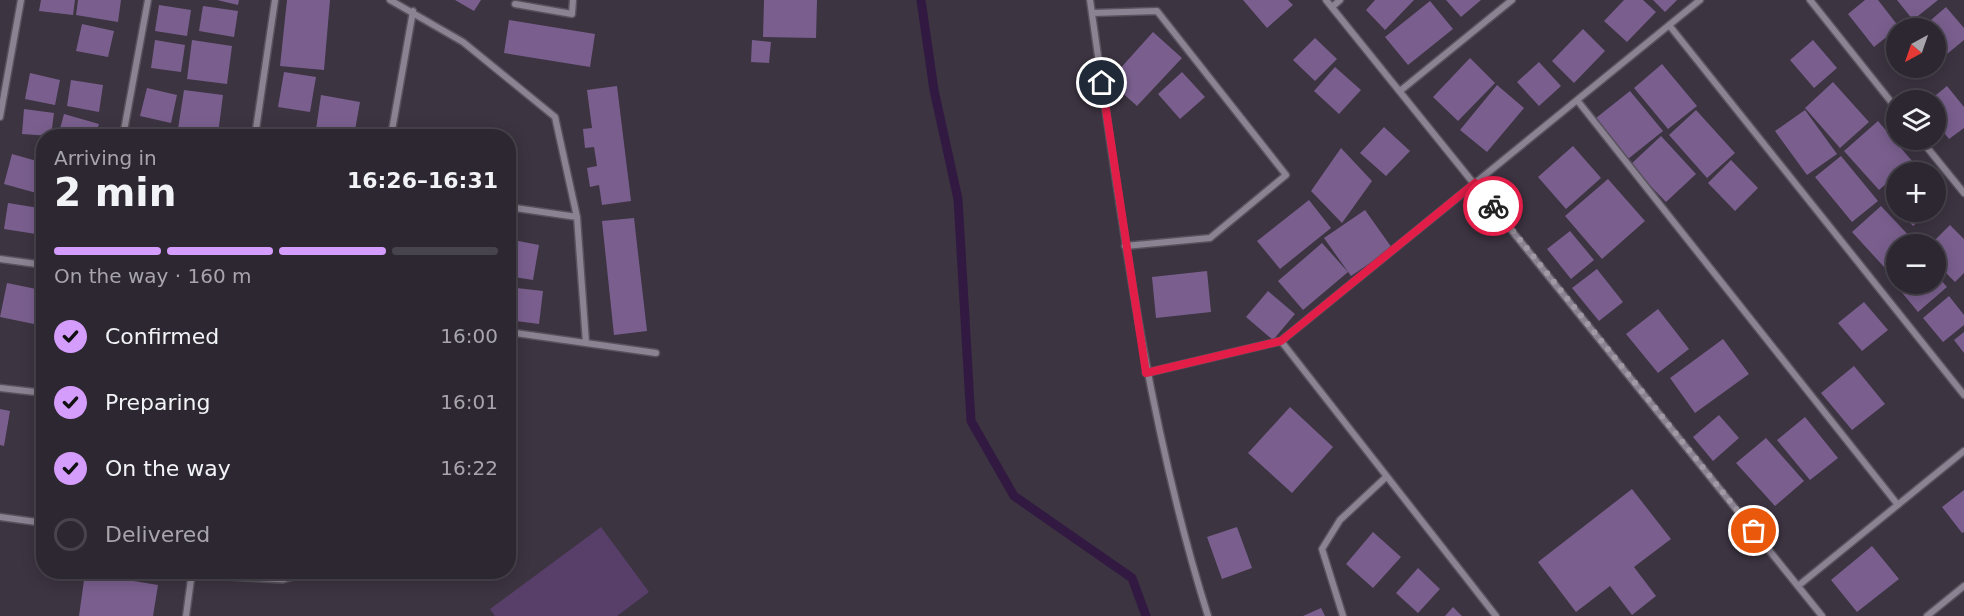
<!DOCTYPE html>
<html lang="en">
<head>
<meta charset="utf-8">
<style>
  :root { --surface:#2d2731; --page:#352f39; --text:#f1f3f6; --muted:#a7a5ab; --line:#48444d; --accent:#d49cfb }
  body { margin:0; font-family:"DejaVu Sans",sans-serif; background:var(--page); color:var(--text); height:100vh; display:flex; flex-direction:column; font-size:22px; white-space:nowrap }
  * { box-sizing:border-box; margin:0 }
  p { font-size:20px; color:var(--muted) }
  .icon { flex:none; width:33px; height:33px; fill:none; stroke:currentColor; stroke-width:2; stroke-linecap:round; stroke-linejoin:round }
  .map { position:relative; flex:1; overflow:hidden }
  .sheet { position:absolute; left:36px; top:129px; width:480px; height:450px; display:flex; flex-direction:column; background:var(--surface); border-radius:24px; box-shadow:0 3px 15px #0003,0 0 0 2px var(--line) }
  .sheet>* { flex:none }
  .needle { width:39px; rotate:220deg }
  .buttons { position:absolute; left:1886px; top:18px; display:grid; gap:12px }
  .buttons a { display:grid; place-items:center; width:60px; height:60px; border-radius:50%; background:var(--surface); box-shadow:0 3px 15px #0003,0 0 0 2px var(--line); font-size:30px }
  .pin { position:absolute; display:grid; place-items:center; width:51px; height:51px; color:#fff; margin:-26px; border:3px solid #fff; border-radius:50%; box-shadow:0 2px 6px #0007 }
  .courier { position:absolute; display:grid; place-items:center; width:60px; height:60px; margin:-30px; border:4px solid #e11d48; border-radius:50%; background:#fff; color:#222; box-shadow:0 2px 8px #0007 }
  .head em { font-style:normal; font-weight:700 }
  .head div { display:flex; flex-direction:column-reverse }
  .head { display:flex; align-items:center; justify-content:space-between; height:102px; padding:0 18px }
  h1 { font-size:39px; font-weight:700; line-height:45px }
  .bar { display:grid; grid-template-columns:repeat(4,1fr); gap:9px 6px; align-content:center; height:72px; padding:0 18px }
  .bar i { height:8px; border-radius:4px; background:var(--line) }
  .bar .selected { background:var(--accent) }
  .bar p { grid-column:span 4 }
  ol { padding:0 18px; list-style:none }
  li { display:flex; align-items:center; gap:18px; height:66px }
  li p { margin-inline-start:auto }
  li .icon { padding:6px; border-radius:50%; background:var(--accent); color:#111; stroke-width:4 }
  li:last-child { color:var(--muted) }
  li i { width:33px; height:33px; border:3px solid var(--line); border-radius:50% }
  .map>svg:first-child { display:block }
</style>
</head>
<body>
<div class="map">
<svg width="1964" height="616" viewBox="0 0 1964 616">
  <rect width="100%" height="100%" fill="#3c3441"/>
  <!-- green -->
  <path fill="#583f6a" d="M601 527 649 592 617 616H495L490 609Z"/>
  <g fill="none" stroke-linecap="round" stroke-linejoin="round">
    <!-- stream -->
    <path stroke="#321942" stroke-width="9" d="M921 0 934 90 958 199 971 421 1014 496 1132 578 1146 616"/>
  </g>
  <!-- building -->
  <path fill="#7a5f8e" d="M41 0H75L73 15 39 11Z
    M78 0H121L118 22 76 15Z
    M217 0H239L238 5Z
    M287 0H330L324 70 280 66Z
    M455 0H481L474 11Z
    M764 0H817L816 38 763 37Z
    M1243 0H1288L1293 5 1267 28Z
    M1375 0H1414L1385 30 1366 10Z
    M1446 0H1481L1461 17Z
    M1624 0H1643L1656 12 1627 42 1604 21Z
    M1653 0H1677L1665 12Z
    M1865 0H1878L1899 27 1874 47 1848 14Z
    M1897 0H1938L1913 20Z
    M1430 1 1453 29 1408 65 1385 37Z
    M159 5 191 10 187 36 155 31Z
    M203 6 238 11 234 37 199 31Z
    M1946 7 1964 28V40L1947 54 1935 40V28H1926L1924 26Z
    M509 20 595 34 590 67 504 53Z
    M82 24 114 31 108 57 76 51Z
    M1583 29 1605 51 1574 83 1552 61Z
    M1153 32 1182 58 1137 106 1109 81Z
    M1315 38 1337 59 1315 81 1293 60Z
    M155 40 185 45 181 72 151 68Z
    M192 40 232 46 227 84 187 79Z
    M752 40 771 42 769 63 751 62Z
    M1813 40 1837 68 1814 88 1790 60Z
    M1470 58 1495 83 1458 121 1433 97Z
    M1539 62 1561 86 1539 106 1517 82Z
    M1662 64 1697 106 1668 129 1634 88Z
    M1335 67 1361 90 1339 114 1314 91Z
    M284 72 316 77 310 112 278 107Z
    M1182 72 1205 97 1180 119 1158 94Z
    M30 73 60 80 55 105 25 99Z
    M71 80 103 85 99 112 67 106Z
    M1833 82 1869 122 1840 148 1805 108Z
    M1497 85 1524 108 1487 152 1460 130Z
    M617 86 631 201 602 205 599 185 590 187 587 168 597 166 594 147 585 148 583 129 592 128 587 90Z
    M1947 86 1964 107V128L1949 139 1935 121V100H1930Z
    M147 88 177 95 171 123 140 116Z
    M184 90 223 95 218 134 178 129Z
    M1630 91 1663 131 1628 159 1596 118Z
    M321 95 360 102 354 136H315Z
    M24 109 54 113 51 136 22 134Z
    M1696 110 1735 153 1707 178 1669 135Z
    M1805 110 1837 154 1807 175 1775 131Z
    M64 114 99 124 95 136H58Z
    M1878 121 1912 161 1879 190 1844 151Z
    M1384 127 1410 151 1386 176 1360 153Z
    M142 130 166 136H140Z
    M176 131 196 136H175Z
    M1661 136 1696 174 1666 202 1630 165Z
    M1573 146 1601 178 1566 209 1538 177Z
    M1341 148 1372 181 1342 223 1311 191Z
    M12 154 44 163 40 194 4 184Z
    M1841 156 1878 201 1852 222 1815 177Z
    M1731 160 1758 188 1735 211 1708 183Z
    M1608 179 1645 221 1602 259 1565 216Z
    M1896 185V207L1885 194Z
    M1309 200 1331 228 1280 269 1257 241Z
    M8 203 39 208 36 234 4 229Z
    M1881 206 1914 241 1910 244H1896V258L1885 268 1852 232Z
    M1365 210 1392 248 1351 276 1324 238Z
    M1900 212H1929L1913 226Z
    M634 218 647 331 614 335 602 221Z
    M1950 225 1964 239V273L1955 282 1935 262V244H1931Z
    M1570 231 1594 260 1571 279 1547 249Z
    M508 239 539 245 533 280 508 276Z
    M1322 243 1348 272 1303 310 1278 281Z
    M1896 263V284H1935V273L1947 287 1918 312 1885 272Z
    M1597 269 1623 302 1599 321 1572 288Z
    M1207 271 1211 312 1156 318 1152 277Z
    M7 283 41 290 34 324 0 317Z
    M508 287 543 291 539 324 508 320Z
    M1268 291 1295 314 1273 340 1246 317Z
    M1949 296 1964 315V325L1943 342 1923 318Z
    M1864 302 1888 330 1862 351 1838 323Z
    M1658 309 1689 349 1658 373 1626 334Z
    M1964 332V353L1954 340Z
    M1723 339 1749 374 1695 413 1670 378Z
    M1854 366 1885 404 1852 430 1821 393Z
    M1290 407 1333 447 1292 493 1248 453Z
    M0 409 10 411 4 446 0 445Z
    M1719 415 1739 438 1713 461 1693 437Z
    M1805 417 1838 458 1810 480 1777 440Z
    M1766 438 1804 481 1775 506 1736 463Z
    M1632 489 1671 539 1634 567 1656 596 1632 615 1610 586 1576 612 1538 562Z
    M1964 490V532L1962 533 1942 507Z
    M1237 527 1252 568 1222 579 1207 537Z
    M1373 532 1401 557 1373 588 1346 564Z
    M1872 546 1899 579 1857 612 1831 580Z
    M1418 568 1440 589 1418 613 1396 593Z
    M343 572H401L400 581Z
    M85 573 158 585 153 616H79Z
    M1453 607 1462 616H1445Z
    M1321 608 1325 616H1303Z"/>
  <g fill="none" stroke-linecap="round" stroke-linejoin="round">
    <!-- service casing -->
    <g stroke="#58525d" stroke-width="8">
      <path id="service" d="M191 575 283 580 310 572"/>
    </g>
    <!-- minor casing -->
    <g stroke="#58525d" stroke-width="9">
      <path id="minor" d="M390 0 463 42 555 117 577 217 586 343
        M1090 0C1120 207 1145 416 1208 616
        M1326 0 1822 616
        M1810 0 1896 108
        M515 4 572 14 573 0
        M1332 7 1340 0
        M1092 13 1157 11 1286 175 1210 238 1125 246
        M1669 25 1964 395
        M1400 91 1512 0
        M1577 100 1898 505
        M0 117 21 0
        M123 136 148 0
        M255 136 275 0
        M391 136 413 11
        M1921 140 1964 193
        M508 207 577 217
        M0 259 44 265
        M508 332 656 353
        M1281 341 1496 616
        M1146 373 1281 341 1700 0
        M0 388 44 393
        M0 517 44 523
        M1798 586 1964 451
        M186 616 192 572
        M1343 616 1322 549 1340 520 1385 478
        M1927 616 1964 586"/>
    </g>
    <!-- service -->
    <use href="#service" stroke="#8b8292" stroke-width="4.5"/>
    <!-- minor -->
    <use href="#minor" stroke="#8b8292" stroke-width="6"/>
  </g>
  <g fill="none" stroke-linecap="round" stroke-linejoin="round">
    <!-- done -->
    <path stroke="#9f9aa4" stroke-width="6" stroke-dasharray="0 10.8" d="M1493 206 1754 531"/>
    <!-- route -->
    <path stroke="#e11d48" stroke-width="8" d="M1102 83 1146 373 1281 341 1475 183 1493 206"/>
  </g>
</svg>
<div class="buttons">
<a><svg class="needle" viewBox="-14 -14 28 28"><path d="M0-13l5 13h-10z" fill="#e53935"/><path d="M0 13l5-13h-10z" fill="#a7a5ab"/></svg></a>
<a><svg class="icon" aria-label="layers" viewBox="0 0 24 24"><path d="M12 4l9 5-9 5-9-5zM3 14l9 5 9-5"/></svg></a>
<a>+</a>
<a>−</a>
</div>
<div class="pin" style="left:1754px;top:531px;background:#ea580c"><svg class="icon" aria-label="bag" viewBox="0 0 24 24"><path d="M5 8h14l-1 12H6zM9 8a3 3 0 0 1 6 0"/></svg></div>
<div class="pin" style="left:1102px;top:83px;background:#1f2937"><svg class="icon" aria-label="home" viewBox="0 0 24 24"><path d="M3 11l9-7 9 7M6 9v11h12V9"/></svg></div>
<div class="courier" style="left:1493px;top:206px"><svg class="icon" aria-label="bike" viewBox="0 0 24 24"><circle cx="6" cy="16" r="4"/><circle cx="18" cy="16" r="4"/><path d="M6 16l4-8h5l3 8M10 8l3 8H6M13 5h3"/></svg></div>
<section class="sheet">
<div class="head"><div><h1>2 min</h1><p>Arriving in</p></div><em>16:26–16:31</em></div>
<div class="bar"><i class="selected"></i><i class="selected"></i><i class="selected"></i><i></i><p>On the way · 160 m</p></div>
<ol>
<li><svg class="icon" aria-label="check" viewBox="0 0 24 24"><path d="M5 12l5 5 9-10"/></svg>Confirmed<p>16:00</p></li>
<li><svg class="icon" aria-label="check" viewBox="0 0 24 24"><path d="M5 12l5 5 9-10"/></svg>Preparing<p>16:01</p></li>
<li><svg class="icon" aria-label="check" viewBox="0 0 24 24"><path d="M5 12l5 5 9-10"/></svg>On the way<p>16:22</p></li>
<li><i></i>Delivered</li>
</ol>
</section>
</div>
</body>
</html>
